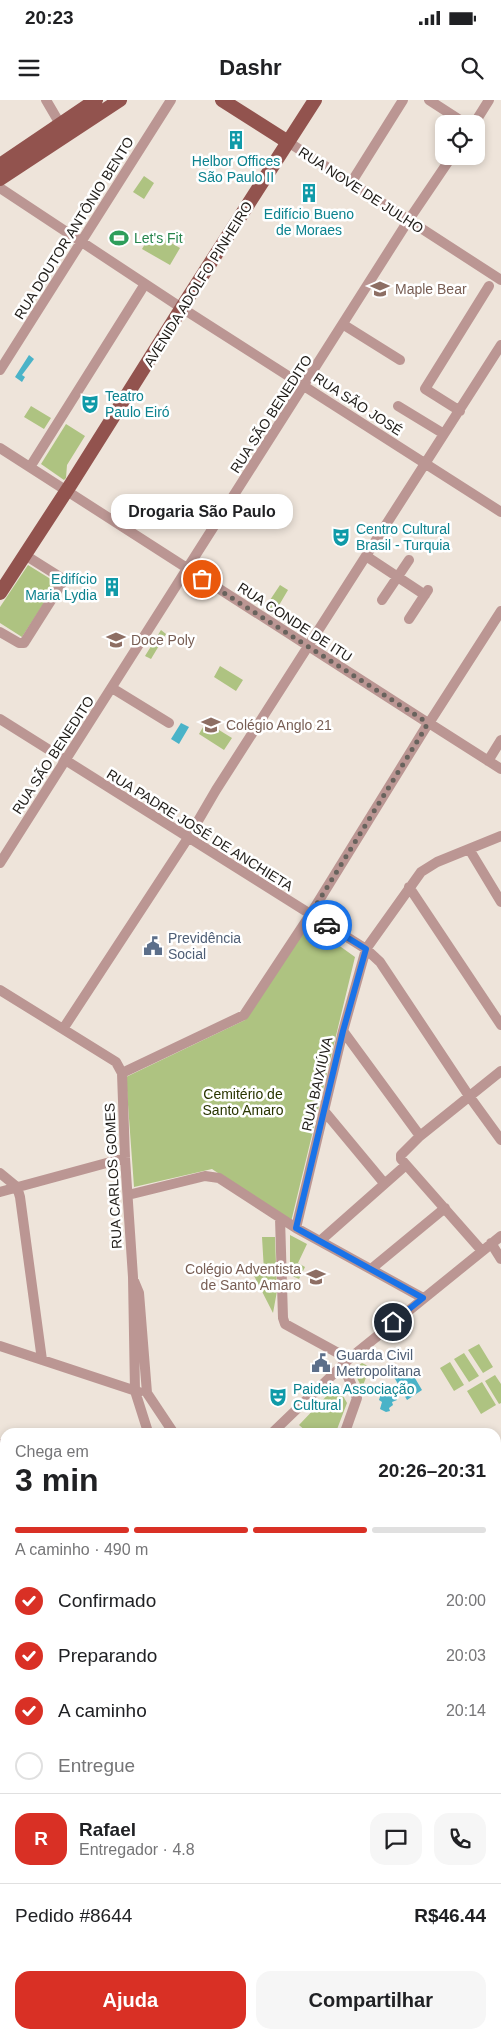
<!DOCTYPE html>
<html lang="pt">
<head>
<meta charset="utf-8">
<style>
  :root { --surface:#fff; --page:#f6f6f6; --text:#202124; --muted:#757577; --line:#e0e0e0; --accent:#d93025 }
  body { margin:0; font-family:Helvetica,sans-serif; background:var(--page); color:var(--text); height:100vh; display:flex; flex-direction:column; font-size:19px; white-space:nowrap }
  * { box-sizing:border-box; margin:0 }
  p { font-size:16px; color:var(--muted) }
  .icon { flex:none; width:28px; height:28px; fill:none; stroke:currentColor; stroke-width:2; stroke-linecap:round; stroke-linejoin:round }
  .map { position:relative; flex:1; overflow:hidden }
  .panel { position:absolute; left:0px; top:1328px; width:501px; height:611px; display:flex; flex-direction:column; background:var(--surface); border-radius:15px 15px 0 0; box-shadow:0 2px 8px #0003 }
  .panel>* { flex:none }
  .fabs { position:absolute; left:435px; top:15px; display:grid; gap:10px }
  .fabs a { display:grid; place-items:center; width:50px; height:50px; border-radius:10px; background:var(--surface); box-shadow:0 2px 8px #0003; font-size:25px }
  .pin { position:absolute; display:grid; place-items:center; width:42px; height:42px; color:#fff; margin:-21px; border:2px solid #fff; border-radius:50%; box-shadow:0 1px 5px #0007 }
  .courier { position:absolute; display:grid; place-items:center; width:50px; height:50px; margin:-25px; border:4px solid #1a73e8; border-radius:50%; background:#fff; color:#222; box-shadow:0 1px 6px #0007 }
  .bubble { position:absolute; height:35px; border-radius:15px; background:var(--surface); box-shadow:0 2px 8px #0003; font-size:16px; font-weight:700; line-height:35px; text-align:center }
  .head em { font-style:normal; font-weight:700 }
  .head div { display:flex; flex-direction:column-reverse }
  .head { display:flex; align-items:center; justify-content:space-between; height:85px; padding:0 15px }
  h1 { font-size:32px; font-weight:700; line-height:38px }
  .bar { display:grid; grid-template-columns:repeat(4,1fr); gap:8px 5px; align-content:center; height:60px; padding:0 15px }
  .bar i { height:6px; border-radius:4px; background:var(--line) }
  .bar .active { background:var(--accent) }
  .bar p { grid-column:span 4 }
  .line { display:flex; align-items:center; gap:12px; padding:0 15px; border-top:1px solid var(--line) }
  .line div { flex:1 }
  .round { display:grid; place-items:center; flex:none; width:52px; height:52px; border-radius:15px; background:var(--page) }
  ol { padding:0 15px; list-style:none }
  li { display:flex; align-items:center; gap:15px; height:55px }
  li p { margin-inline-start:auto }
  li .icon { padding:5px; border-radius:50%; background:var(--accent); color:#fff; stroke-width:4 }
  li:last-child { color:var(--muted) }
  li i { width:28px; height:28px; border:2px solid var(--line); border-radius:50% }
  .button { display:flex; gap:10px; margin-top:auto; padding:10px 15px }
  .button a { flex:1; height:58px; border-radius:15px; background:var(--accent); color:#fff; font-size:20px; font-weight:700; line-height:58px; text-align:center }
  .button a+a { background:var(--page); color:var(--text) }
  .status { display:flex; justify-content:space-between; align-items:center; height:35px; padding:0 25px; background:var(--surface); direction:ltr }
  .status svg { height:14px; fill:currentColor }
  header { display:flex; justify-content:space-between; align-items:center; height:65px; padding:0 15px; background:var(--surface); font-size:22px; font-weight:700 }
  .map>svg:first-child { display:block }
</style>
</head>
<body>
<div class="status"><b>20:23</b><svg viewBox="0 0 49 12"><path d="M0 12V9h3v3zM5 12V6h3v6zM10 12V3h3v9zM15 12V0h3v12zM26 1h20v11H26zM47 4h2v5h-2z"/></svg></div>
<header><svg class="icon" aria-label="menu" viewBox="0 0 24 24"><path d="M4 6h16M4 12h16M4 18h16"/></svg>Dashr<svg class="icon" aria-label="search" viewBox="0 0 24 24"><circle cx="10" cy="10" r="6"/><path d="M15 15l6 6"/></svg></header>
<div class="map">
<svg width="501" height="1938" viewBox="0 0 501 1938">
  <rect width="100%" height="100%" fill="#eee4da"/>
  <!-- green -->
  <path fill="#aec381" d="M144 76 154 83 144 99 133 92Z
    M152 132 180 148 170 165 142 149Z
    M31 306 51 318 44 329 24 317Z
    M66 324 85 336 67 365 66 378 64 380 41 364Z
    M28 465 57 483 22 537 0 523V507Z
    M280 485 288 490 275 512 266 506Z
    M161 530 166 534 151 559 145 556Z
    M220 566 243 580 236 591 214 577Z
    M206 622 232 638 224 650 199 634Z
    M309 824 355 857 291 1122 212 1069 134 1087 126 977 245 920 275 871Z
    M290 1135 307 1144 298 1163 305 1167 299 1179 290 1175Z
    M262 1137H275L277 1191 273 1213 251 1170 264 1171Z
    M479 1244 493 1267 483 1273 468 1250Z
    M464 1253 479 1276 469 1282 454 1259Z
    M450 1262 464 1285 454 1291 440 1268Z
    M362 1263 370 1267 362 1288 354 1272V1269Z
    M495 1275 501 1284V1303L499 1304 485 1281Z
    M482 1282 496 1305 481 1314 467 1291Z
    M337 1285 347 1303 336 1332H307L299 1325Z
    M501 1474V1535L496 1539V1477Z"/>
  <!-- water -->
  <path fill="#4ab3c8" d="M29 255 34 259 22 275 25 277 22 282 15 277Z
    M181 623 189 627 179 644 171 639Z
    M409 1268 422 1290 407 1300 394 1277Z
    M382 1290 392 1292 397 1300 392 1302 393 1305 389 1308 390 1311 386 1312 380 1309 382 1302 379 1300Z"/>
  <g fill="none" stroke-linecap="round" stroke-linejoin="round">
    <!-- stream -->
    <path stroke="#4ab3c8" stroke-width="2" d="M71 1938 76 1934"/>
    <!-- minor -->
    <path stroke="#bb9693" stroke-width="10" d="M46 0 63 29
      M429 0 466 24
      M474 24 489 0
      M288 42 501 180
      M351 83 403 0
      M0 88 174 203 501 412
      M344 225 400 260
      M0 270 171 0
      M398 306 444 334
      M460 311 425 289 489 186
      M0 348 425 621
      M30 367 145 184
      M366 456 425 495
      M382 500 409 460
      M409 519 428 490
      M0 532 19 543H24L62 483 60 477 25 455
      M112 588 169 623
      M0 619 366 849 380 862 469 996 501 1040
      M431 620 501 511
      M432 625 501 669
      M488 661 501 640
      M469 749 501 802
      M0 763 408 121 452 56
      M409 787 501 925
      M0 890 116 962 122 973 125 1058 133 1177 135 1291 148 1332
      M63 929 188 738 216 690 501 245
      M343 931 420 1036
      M122 973 244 915 310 815 426 627
      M325 1012 384 1083
      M0 1073 17 1087 20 1097 42 1260
      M0 1092 125 1058
      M128 1095 205 1076 219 1078 296 1128 423 1198
      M280 1118 283 1218 285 1224 349 1259
      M296 1128 343 931 366 849 421 772 437 762 501 736
      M320 1141 406 1065
      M491 1143 501 1159
      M482 1151 401 1059V1055L420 1036 501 971
      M371 1169 445 1108
      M134 1181 139 1193 147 1293 173 1332
      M0 1246 139 1292
      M343 1265 357 1298 345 1332
      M273 1332 349 1259 501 1136
      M0 1344 5 1346
      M496 1614 501 1612
      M0 1681 5 1678
      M496 1788 501 1784
      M496 1893 501 1886
      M496 1916 501 1919
      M0 1926 5 1930
      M10 1934 16 1938
      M163 1934 166 1938
      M301 1934 302 1938
      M437 1934 440 1938
      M210 1938 215 1934
      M312 1938 317 1934
      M453 1938 458 1934
      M492 1938 501 1931"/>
    <!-- major -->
    <path stroke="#92534e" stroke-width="14" d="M222 0 288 42
      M0 65 96 0
      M0 79 120 0
      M0 493 71 384 186 201 315 0
      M496 1675 501 1673
      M496 1694 501 1686
      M496 1734 501 1746
      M496 1764 501 1772
      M0 1890 5 1889"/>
  </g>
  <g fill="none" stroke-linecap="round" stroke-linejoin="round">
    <!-- done -->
    <path stroke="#68635d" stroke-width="5" stroke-dasharray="0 9" d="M202 479 425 621 426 627 310 815 327 825"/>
    <!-- route -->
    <path stroke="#1a73e8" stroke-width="6" d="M327 825 366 849 343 931 296 1128 423 1198 393 1222"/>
  </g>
  <!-- icons -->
  <defs>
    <g id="building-bare" transform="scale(1.5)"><path d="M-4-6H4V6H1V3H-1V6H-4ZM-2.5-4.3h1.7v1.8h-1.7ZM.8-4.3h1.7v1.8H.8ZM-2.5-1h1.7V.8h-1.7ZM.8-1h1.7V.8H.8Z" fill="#0f9aa8" stroke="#fff" stroke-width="2.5" paint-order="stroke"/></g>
    <g id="stadium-bare" transform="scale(1.5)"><path d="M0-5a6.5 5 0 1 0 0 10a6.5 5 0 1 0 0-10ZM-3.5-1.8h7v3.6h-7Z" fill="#2e9e5b" stroke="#fff" stroke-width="2.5" paint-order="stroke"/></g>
    <g id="school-bare" transform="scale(1.5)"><path d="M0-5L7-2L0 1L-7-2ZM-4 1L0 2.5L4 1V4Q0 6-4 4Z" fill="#8d6e63" stroke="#fff" stroke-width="2.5" paint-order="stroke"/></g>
    <g id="theatre-bare" transform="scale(1.5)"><path d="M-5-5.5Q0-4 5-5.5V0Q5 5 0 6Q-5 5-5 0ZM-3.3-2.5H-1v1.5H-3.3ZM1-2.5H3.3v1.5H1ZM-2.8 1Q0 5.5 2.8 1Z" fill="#0f9aa8" stroke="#fff" stroke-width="2.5" paint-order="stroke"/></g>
    <g id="civic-bare" transform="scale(1.5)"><path d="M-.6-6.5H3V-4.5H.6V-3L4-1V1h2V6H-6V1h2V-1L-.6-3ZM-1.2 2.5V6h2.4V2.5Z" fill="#5c6f8a" stroke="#fff" stroke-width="2.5" paint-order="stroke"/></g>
  </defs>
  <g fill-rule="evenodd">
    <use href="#building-bare" x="236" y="40"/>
    <use href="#building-bare" x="309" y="93"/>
    <use href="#stadium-bare" x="119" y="138"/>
    <use href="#school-bare" x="380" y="189"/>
    <use href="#theatre-bare" x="90" y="304"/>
    <use href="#theatre-bare" x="341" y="437"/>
    <use href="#building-bare" x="112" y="487"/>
    <use href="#school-bare" x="116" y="540"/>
    <use href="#school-bare" x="211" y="625"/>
    <use href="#civic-bare" x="153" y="846"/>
    <use href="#school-bare" x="316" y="1177"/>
    <use href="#civic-bare" x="321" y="1263"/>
    <use href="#theatre-bare" x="278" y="1297"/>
  </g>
  <g text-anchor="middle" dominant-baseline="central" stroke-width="5" stroke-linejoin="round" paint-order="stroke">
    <!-- culture labels -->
    <g font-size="14" fill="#0d838f" stroke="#fff" text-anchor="start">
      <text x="236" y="61" text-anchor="middle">Helbor Offices<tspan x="236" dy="16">São Paulo II</tspan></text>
      <text x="309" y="114" text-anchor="middle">Edifício Bueno<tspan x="309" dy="16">de Moraes</tspan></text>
      <text x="105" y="296">Teatro<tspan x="105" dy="16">Paulo Eiró</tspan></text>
      <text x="356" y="429">Centro Cultural<tspan x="356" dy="16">Brasil - Turquia</tspan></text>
      <text x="97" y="479" text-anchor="end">Edifício<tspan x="97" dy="16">Maria Lydia</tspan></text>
      <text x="293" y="1289">Paideia Associação<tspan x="293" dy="16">Cultural</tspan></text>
    </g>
    <!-- street labels -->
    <g font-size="14" fill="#201d19" stroke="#fff">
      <text transform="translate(361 90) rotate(33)">RUA NOVE DE JULHO</text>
      <text transform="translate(74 128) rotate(-58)">RUA DOUTOR ANTÔNIO BENTO</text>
      <text transform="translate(198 184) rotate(-58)">AVENIDA ADOLFO PINHEIRO</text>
      <text transform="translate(358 304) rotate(33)">RUA SÃO JOSÉ</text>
      <text transform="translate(271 314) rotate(-57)">RUA SÃO BENEDITO</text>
      <text transform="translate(295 522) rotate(33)">RUA CONDE DE ITU</text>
      <text transform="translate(53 655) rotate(-57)">RUA SÃO BENEDITO</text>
      <text transform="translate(200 730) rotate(32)">RUA PADRE JOSÉ DE ANCHIETA</text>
      <text transform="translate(317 984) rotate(-77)">RUA BAIXIÚVA</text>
      <text transform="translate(113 1076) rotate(-93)">RUA CARLOS GOMES</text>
    </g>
    <!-- leisure labels -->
    <g font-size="14" fill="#27864d" stroke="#fff" text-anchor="start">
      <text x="134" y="138">Let's Fit</text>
    </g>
    <!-- education labels -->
    <g font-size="14" fill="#785e54" stroke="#fff" text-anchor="start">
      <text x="395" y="189">Maple Bear</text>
      <text x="131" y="540">Doce Poly</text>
      <text x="226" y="625">Colégio Anglo 21</text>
      <text x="301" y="1169" text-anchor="end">Colégio Adventista<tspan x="301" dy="16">de Santo Amaro</tspan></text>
    </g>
    <!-- service labels -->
    <g font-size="14" fill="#4e5e75" stroke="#fff" text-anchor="start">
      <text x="168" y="838">Previdência<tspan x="168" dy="16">Social</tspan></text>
      <text x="336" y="1255">Guarda Civil<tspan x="336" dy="16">Metropolitana</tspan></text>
    </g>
    <!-- park labels -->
    <g font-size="14" fill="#293500" stroke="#fff">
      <text x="243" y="994">Cemitério de<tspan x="243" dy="16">Santo Amaro</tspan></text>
    </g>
  </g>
</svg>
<div class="fabs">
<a><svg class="icon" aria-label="locate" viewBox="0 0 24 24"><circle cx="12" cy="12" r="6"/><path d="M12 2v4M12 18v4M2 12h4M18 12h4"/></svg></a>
</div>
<div class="pin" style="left:202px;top:479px;background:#ea580c"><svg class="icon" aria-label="bag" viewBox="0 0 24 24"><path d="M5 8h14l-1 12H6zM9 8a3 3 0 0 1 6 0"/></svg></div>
<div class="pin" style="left:393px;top:1222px;background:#1f2937"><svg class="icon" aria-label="home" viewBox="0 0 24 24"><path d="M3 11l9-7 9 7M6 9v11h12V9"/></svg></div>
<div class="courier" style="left:327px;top:825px"><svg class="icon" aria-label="car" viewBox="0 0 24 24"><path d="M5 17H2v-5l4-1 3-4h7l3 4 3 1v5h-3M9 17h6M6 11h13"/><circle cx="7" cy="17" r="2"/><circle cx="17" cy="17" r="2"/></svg></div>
<div class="bubble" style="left:111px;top:394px;width:182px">Drogaria São Paulo</div>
<section class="panel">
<div class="head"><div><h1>3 min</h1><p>Chega em</p></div><em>20:26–20:31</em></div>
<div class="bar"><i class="active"></i><i class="active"></i><i class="active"></i><i></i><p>A caminho · 490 m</p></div>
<ol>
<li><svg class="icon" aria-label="check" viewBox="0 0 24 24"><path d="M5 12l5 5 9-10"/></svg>Confirmado<p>20:00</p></li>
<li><svg class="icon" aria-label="check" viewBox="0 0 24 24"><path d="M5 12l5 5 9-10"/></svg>Preparando<p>20:03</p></li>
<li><svg class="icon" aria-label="check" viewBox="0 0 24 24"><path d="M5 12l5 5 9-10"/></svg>A caminho<p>20:14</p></li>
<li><i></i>Entregue</li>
</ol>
<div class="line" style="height:90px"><b class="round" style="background:var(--accent);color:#fff">R</b><div><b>Rafael</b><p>Entregador · 4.8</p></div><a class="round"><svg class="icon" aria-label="chat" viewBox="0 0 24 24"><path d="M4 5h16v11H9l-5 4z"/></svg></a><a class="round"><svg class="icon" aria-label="phone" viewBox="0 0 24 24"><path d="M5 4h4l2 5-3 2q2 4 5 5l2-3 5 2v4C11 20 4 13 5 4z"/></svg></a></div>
<div class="line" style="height:65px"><div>Pedido #8644</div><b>R$46.44</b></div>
<div class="button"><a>Ajuda</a><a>Compartilhar</a></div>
</section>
</div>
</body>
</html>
